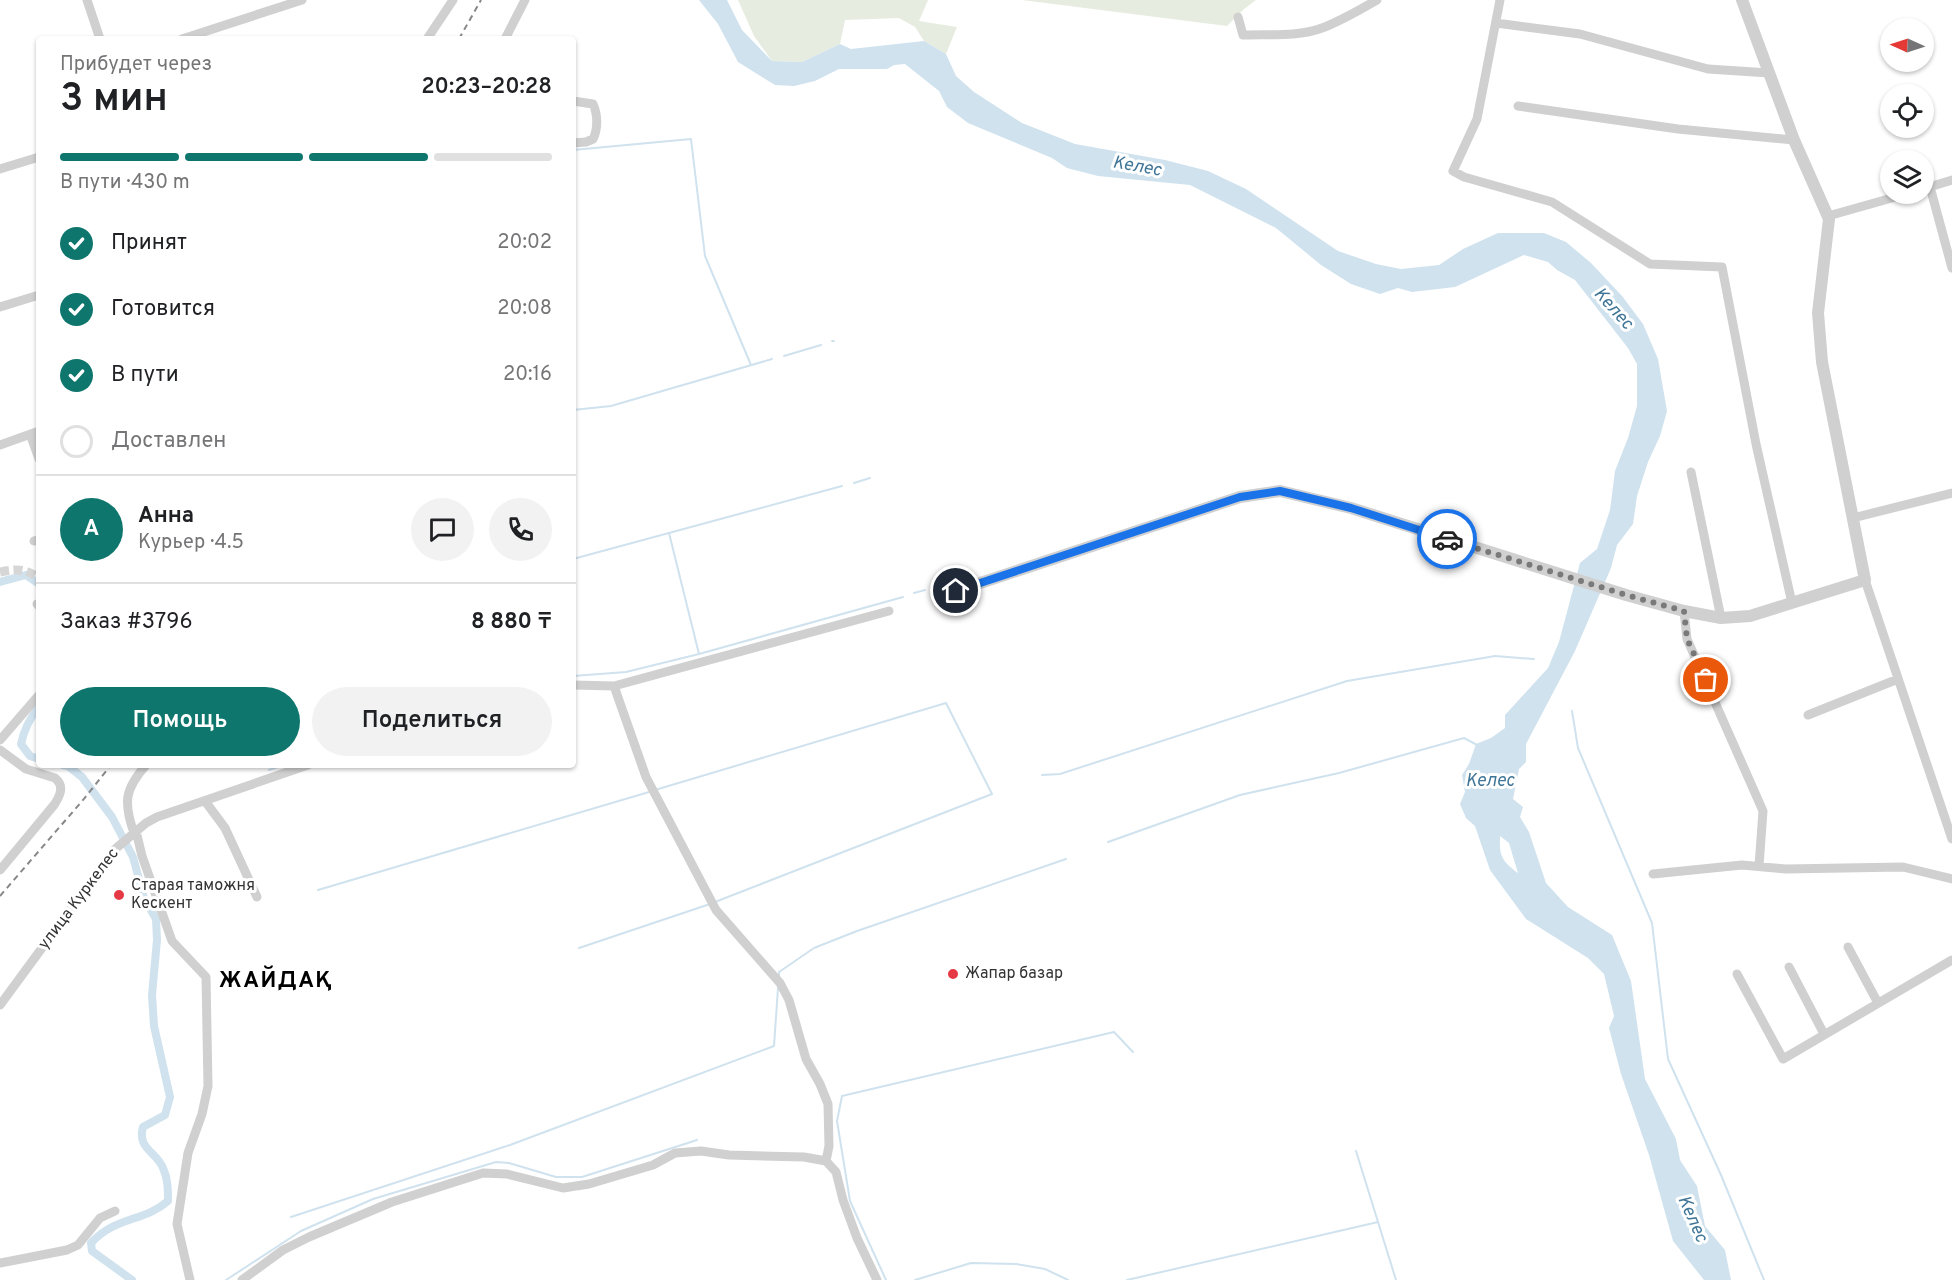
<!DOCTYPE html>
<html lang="ru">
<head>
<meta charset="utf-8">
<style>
  :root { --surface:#fff; --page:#f2f2f2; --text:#202124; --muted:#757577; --line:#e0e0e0; --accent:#0f766e }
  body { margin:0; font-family:Overpass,sans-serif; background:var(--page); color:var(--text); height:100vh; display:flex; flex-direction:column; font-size:22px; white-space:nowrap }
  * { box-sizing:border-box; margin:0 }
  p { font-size:20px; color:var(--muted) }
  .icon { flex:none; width:33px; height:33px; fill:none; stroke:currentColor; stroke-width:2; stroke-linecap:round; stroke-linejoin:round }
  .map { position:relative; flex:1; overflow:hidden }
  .details { position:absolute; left:36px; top:36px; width:540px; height:732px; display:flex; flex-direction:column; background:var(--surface); border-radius:6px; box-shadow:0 2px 4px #0004 }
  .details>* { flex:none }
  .needle { width:39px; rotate:273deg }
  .tools { position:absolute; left:1880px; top:18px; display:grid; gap:12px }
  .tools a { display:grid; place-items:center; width:54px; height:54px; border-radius:50%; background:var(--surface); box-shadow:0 2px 4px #0004; font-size:30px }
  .pin { position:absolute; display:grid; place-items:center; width:51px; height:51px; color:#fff; margin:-26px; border:3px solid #fff; border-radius:50%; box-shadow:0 2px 6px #0007 }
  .courier { position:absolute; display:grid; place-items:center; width:60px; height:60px; margin:-30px; border:4px solid #1a73e8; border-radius:50%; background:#fff; color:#222; box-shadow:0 2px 8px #0007 }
  .head em { font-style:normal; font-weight:600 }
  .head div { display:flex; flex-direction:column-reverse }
  .head { display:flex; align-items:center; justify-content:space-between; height:102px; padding:0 24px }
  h1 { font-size:39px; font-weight:600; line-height:45px }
  .bar { display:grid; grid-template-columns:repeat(4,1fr); gap:9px 6px; align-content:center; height:72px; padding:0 24px }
  .bar i { height:8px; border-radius:4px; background:var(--line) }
  .bar .active { background:var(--accent) }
  .bar p { grid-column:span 4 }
  .line { display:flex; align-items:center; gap:15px; padding:0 24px; border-top:2px solid var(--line) }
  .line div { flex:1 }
  .round { display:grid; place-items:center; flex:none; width:63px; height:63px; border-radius:32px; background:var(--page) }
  ol { padding:0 24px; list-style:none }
  li { display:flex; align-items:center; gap:18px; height:66px }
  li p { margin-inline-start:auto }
  li .icon { padding:6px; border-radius:50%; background:var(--accent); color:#fff; stroke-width:4 }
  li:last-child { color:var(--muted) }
  li i { width:33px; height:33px; border:3px solid var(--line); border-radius:50% }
  .button { display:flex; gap:12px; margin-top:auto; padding:12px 24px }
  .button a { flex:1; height:69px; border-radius:36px; background:var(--accent); color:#fff; font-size:24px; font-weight:600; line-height:69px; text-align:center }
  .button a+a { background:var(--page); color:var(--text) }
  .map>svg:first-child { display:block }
</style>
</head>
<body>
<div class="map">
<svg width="1952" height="1280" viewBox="0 0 1952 1280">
  <rect width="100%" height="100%" fill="#fff"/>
  <!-- green -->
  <path fill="#e6ecdf" d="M738 0H928L919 21 957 27 946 54 924 41 915 27 899 18 845 20 840 44 802 62 772 61 754 36Z
    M1022 0H1256L1244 9 1227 26Z"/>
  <!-- water -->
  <path fill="#cfe2ee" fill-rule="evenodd" d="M699 0H727L742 30 772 61 802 62 840 44 851 49 924 41 946 54 956 76 974 92 1022 123 1075 144 1165 160 1208 171 1246 189 1338 251 1376 264 1401 269 1439 265 1463 249 1498 233H1544L1566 242 1591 263 1622 296 1643 324 1658 359 1667 411 1660 436 1648 462 1637 496 1633 524 1617 545 1611 568 1575 651 1526 744V762L1519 769 1513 799 1523 807 1520 817 1529 832 1546 883 1568 907 1612 935 1631 981 1645 1079 1676 1139 1680 1160 1697 1186 1705 1226 1725 1250 1731 1280H1704L1673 1241 1649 1155 1621 1074 1609 1028 1614 1016 1604 974 1588 958 1526 919 1490 870 1475 826 1466 818 1460 804 1465 792 1462 775 1469 764 1476 744 1491 738 1505 728V715L1548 668 1559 642 1580 563 1597 549 1610 510 1615 471 1628 438 1637 406V364L1628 348 1575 280 1557 270 1548 262 1524 255 1455 287 1412 292 1398 288 1380 294 1351 284 1321 265 1276 228 1190 185 1098 176 1067 168 1052 158 968 123 947 107 939 91 905 64 894 65 887 69H839L815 81 794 86 775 85 738 62 718 24ZM1500 836 1509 843 1518 873C1502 861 1499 856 1500 836Z"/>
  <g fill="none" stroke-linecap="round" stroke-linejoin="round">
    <!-- stream -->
    <path stroke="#cfe2ee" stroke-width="2" d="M573 150 691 139 705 256 751 365
      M832 341H834
      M784 356 821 345
      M573 410 611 406 772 359
      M854 483 870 478
      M573 559 842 486
      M914 593 925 590
      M699 654 903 597
      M573 676 626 672 699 654 669 533
      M1572 711 1578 748 1652 923 1668 1059 1721 1175 1764 1280
      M269 770 283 765
      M1042 775 1060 774 1347 681 1495 656 1534 659
      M655 790 946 703 992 794 715 902
      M1108 842 1240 795 1339 773 1464 738 1479 746
      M318 890 649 792
      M579 948 710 904
      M779 976V972L814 948 857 931 1066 859
      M1356 1151 1378 1222
      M291 1217 510 1145 774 1046 778 988
      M226 1280 301 1231 373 1199 496 1162 509 1163 556 1177H582L697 1140
      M886 1280 850 1201 837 1121 842 1096 1114 1032 1133 1052
      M915 1280 971 1263 1016 1264 1045 1269 1068 1280
      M1127 1280 1378 1222 1396 1280"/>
    <!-- canal -->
    <path stroke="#cfe2ee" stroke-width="8" d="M0 582 26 575 39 584
      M39 707C29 719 24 729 21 744L30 756 39 759
      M63 765 68 766 82 777 112 817 133 857 144 898 156 919 157 940 152 995 154 1026 170 1097 165 1115 143 1127C137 1149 156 1151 163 1168 168 1179 168 1189 168 1201 144 1222 116 1216 91 1243L92 1251 132 1280"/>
    <!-- minor-tunnel -->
    <path stroke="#d6d6d6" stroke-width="9" stroke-dasharray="9 4.5" stroke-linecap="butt" d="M0 572C16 569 27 568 39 579"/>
    <!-- minor -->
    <path stroke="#d0d0d0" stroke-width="9" d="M87 0 100 39
      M1500 0 1477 119 1453 171 1464 177 1552 202 1650 264 1722 267 1756 444 1792 603
      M1238 17 1243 35C1268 34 1298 37 1322 28 1341 21 1359 10 1377 0
      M1496 23 1580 34 1708 69 1769 73
      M182 39 302 0
      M427 39 453 0
      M505 39 525 0
      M573 101 593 104C598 115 598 129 593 139L586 142 573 143
      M1518 106 1678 129 1794 140
      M0 169 39 157
      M1930 187 1952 268
      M1923 189 1952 180
      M1828 216 1906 194
      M0 307 39 295
      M30 434 39 459
      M0 445 39 431
      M1691 472 1721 618
      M1853 518 1952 493
      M34 541 39 540
      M1865 580 1952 839
      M37 604 39 606
      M1684 611 1687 639 1763 811 1759 866
      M573 685 614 686 889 611
      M614 686 646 777 716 910 780 983 789 1000 806 1059 820 1084 828 1104 829 1146 826 1161
      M1808 715 1898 679
      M0 740 39 695
      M0 750 26 769 55 778C65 786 60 796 54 805L0 870
      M205 801 225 828 257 897
      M136 831 142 856 172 941 206 977 208 1086 202 1114 188 1153 177 1224 190 1280
      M134 833C123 802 125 789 146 765
      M1653 874 1742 865 1785 869 1903 867 1952 879
      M1848 947 1878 1003
      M1789 967 1824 1034
      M1737 974 1783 1059 1952 960
      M0 1005 114 850 146 823 157 817 308 765
      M0 1263 67 1250 78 1245 100 1218 115 1211
      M242 1280 283 1250 309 1237 392 1202 483 1173 507 1174 563 1188 589 1184 653 1165 675 1153 701 1151 729 1155 804 1157 826 1161 836 1172 843 1200 857 1238 877 1280"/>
    <!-- tertiary -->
    <path stroke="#d0d0d0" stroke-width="12" d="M956 591 1240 497 1280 491 1351 508 1626 595 1684 611 1721 618 1750 616 1865 580 1822 362 1818 313 1829 219 1794 140 1742 0"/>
    <!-- rail -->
    <path stroke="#888" stroke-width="2" stroke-dasharray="6 4.5" stroke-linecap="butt" d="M459 39 481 0
      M0 896 83 800 111 765"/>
  </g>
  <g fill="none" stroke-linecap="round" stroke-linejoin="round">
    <!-- done -->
    <path stroke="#7a7a7a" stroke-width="6" stroke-dasharray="0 10.8" d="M1447 539 1626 595 1684 611 1687 639 1706 680"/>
    <!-- route -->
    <path stroke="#1a73e8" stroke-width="8" d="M956 591 1240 497 1280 491 1351 508 1447 539"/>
  </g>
  <!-- markers -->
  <g fill="#e63946" stroke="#fff" stroke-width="2">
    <circle cx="119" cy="895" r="6"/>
    <circle cx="953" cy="974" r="6"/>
  </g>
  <g text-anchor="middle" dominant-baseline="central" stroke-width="6" stroke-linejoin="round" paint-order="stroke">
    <!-- poi labels -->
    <g font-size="16" fill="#333" stroke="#fff" text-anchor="start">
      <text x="131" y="886">Старая таможня<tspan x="131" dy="18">Кескент</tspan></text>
      <text x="965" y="974">Жапар базар</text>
    </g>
    <!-- street labels -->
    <g font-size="16" fill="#333" stroke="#fff">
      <text transform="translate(79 899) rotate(-53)">улица Куркелес</text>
    </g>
    <!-- water labels -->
    <g font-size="18" font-style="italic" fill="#3f7597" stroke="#fff">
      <text transform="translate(1137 167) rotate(10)">Келес</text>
      <text transform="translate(1613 309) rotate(48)">Келес</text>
      <text x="1490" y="781">Келес</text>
      <text transform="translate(1692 1219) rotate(66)">Келес</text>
    </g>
    <!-- district labels -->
    <g font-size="22" font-weight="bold" letter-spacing="1.5" fill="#000" stroke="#fff">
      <text x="276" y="981">ЖАЙДАҚ</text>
    </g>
  </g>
</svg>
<div class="tools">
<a><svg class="needle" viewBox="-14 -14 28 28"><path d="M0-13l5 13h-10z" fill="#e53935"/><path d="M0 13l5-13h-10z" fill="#757577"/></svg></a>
<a><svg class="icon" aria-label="locate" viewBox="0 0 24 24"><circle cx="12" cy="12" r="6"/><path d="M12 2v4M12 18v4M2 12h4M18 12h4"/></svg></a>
<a><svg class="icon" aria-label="layers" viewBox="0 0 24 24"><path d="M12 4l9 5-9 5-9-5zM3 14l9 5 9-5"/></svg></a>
</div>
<div class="pin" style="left:1706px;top:680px;background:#ea580c"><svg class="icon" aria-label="bag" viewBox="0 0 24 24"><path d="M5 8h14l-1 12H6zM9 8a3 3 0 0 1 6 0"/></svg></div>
<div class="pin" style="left:956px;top:591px;background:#1f2937"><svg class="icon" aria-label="home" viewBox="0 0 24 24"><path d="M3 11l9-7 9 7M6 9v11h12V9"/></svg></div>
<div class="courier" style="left:1447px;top:539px"><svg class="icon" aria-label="car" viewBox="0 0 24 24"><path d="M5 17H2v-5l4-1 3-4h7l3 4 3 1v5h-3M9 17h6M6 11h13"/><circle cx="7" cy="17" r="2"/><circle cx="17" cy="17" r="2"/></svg></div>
<section class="details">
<div class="head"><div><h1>3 мин</h1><p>Прибудет через</p></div><em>20:23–20:28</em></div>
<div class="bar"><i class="active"></i><i class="active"></i><i class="active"></i><i></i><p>В пути · 430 m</p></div>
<ol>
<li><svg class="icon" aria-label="check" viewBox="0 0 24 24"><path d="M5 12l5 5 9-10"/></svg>Принят<p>20:02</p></li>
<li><svg class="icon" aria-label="check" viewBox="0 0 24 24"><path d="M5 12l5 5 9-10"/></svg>Готовится<p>20:08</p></li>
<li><svg class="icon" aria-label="check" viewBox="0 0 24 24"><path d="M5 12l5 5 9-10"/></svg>В пути<p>20:16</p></li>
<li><i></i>Доставлен</li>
</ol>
<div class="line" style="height:108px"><b class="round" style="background:var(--accent);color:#fff">А</b><div><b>Анна</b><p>Курьер · 4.5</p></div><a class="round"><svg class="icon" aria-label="chat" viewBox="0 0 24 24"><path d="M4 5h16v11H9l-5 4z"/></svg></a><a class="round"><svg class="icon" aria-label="phone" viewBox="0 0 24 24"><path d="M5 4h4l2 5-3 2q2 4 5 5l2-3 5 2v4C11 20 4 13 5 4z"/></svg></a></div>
<div class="line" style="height:78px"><div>Заказ #3796</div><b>8 880 ₸</b></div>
<div class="button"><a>Помощь</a><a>Поделиться</a></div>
</section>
</div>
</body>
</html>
